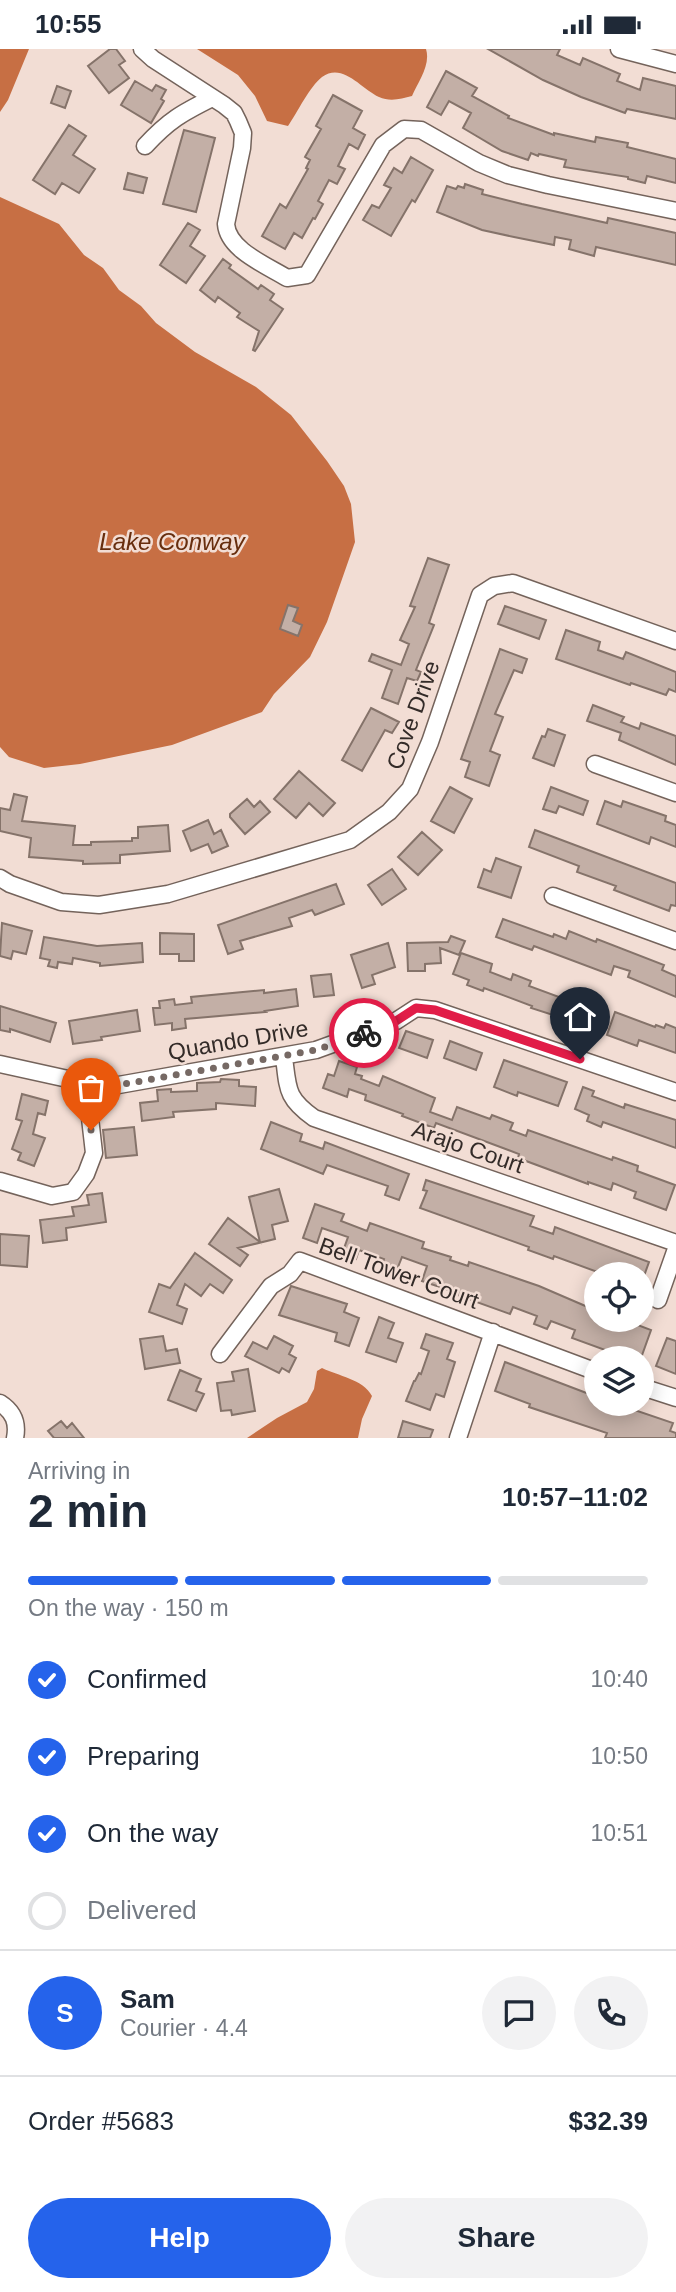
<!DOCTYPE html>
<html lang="en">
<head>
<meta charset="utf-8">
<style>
  :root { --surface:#fff; --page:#f2f2f3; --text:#1f2937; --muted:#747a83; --line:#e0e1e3; --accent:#2563eb }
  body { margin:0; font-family:Arial,sans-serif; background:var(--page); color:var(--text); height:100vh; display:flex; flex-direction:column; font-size:26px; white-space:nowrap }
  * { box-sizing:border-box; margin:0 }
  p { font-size:23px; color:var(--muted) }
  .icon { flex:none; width:38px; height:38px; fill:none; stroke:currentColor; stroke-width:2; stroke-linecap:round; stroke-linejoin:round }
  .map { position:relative; height:1389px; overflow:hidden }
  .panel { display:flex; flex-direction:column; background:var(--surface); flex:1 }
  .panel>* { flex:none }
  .buttons { position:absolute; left:584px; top:1213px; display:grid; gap:14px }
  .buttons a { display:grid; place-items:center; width:70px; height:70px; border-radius:50%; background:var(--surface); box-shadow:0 4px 18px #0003; font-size:35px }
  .pin { position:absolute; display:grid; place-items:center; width:60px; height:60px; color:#fff; margin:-72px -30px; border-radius:50% 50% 50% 0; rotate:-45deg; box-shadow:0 0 7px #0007 }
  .pin .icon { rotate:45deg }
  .courier { position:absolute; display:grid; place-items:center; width:70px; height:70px; margin:-35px; border:5px solid #e11d48; border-radius:50%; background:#fff; color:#222; box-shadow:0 2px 9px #0007 }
  .head em { font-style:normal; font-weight:600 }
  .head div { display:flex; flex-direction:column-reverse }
  .head { display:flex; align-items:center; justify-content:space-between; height:119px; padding:0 28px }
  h1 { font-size:46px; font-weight:600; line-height:52px }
  .bar { display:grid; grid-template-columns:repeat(4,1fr); gap:10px 7px; align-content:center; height:84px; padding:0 28px }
  .bar i { height:9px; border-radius:5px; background:var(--line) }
  .bar .current { background:var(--accent) }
  .bar p { grid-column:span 4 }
  .line { display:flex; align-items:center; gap:18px; padding:0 28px; border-top:2px solid var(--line) }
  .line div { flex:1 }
  .round { display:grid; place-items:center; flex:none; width:74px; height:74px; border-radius:37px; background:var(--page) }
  ol { padding:0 28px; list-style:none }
  li { display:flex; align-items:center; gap:21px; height:77px }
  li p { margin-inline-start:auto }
  li .icon { padding:7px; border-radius:50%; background:var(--accent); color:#fff; stroke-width:4 }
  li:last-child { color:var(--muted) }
  li i { width:38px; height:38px; border:4px solid var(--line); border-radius:50% }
  .action { display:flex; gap:14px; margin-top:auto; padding:14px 28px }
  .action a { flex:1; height:80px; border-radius:42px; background:var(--accent); color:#fff; font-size:28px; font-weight:600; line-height:80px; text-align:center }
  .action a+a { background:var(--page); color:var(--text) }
  .status { display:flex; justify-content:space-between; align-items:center; height:49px; padding:0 35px; background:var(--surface); direction:ltr }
  .status svg { height:19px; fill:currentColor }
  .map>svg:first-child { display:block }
</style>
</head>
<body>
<div class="status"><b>10:55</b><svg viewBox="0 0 49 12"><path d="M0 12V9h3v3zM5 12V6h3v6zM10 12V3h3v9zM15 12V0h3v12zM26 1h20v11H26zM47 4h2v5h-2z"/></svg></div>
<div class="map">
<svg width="676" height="1389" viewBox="0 0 676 1389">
  <rect width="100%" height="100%" fill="#f2ddd4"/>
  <!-- water -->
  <path fill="#c76f44" d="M0 0H29L8 51 0 63Z
    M197 0H426C431 16 418 33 412 47 401 50 390 53 379 48 361 40 343 13 322 28 310 37 297 64 288 77L267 72 255 47 238 26Z
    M0 148 59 175 84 206 103 219 119 241 141 257 156 274 195 303 256 338 291 366 327 412 344 437 351 455 355 493 327 573 310 608 274 645 262 663 172 696 80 715 44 719 9 708 0 698Z
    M322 1319C338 1327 363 1330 372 1347L362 1370 358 1389H247L277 1369 307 1353 314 1340 317 1322Z"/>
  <!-- building -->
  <path fill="#c3afa6" stroke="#85736a" stroke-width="2" d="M110 0H116L125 12 119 16 129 29 109 44 88 17Z
    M488 0H560L557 6 580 16 583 9 620 25 617 32 640 41 643 29 676 37V70L627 60 625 64 581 48 543 31Z
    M446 22 477 39 472 47 509 67 508 69 554 86V84L595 93 596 88 628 94 627 98 676 110V134L647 127 645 134 628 130V128L564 118 566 111 539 105 538 107 531 104 528 111 502 102 463 79 471 64 449 52 441 66 427 58Z
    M135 32 152 42 156 36 166 41 161 50 164 52 151 74 121 56Z
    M57 37 71 42 65 59 51 54Z
    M333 46 362 62 353 79 365 86 358 100 349 95 338 117 345 120 337 135 329 131 318 152 323 155 315 170 313 169 302 189 294 184 285 200 262 187 280 155 286 159 308 120 306 119 310 111 305 108 321 80 316 77Z
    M69 76 86 87 73 106 95 120 79 144 62 134 55 145 33 131Z
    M184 81 215 89 196 163 163 155Z
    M411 108 433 121 415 153 412 151 391 187 363 171 372 156 379 159 391 139 384 136 394 119 402 124Z
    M128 124 147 129 143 144 124 140Z
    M465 135 483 141 482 145 522 155 607 174 608 169 676 184V216L596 198 594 207 569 200 571 191 555 188 554 196 514 188 482 181 437 163 447 137 456 140 458 137 464 139Z
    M188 174 200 181 190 197 205 207 186 234 160 216Z
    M223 210 231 216 229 219 258 240 261 236 274 245 270 251 283 260 255 302 253 301 259 282 237 268 240 264 218 248 215 253 200 241Z
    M428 509 449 516 429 574 434 576 416 621 421 623 417 632 407 629 398 655 382 649 392 621 369 612 372 605 401 616 409 595 400 591 415 558 410 557Z
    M288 556 298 559 293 572 302 576 298 587 280 580Z
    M505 557 546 571 539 590 498 575Z
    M566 581 600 593 598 601 623 610 626 603 676 623V643L669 640 666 646 631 634 630 636 556 610Z
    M500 600 527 610 522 624 514 621 495 665 503 668 490 702 500 706 489 737 465 728 470 713 461 710Z
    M593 656 624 668 621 673 639 680 641 674 676 687V716L619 691 621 684 587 672Z
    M371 659 399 673 392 684 385 681 362 722 342 711Z
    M548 680 565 686 554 717 533 709 542 687 545 688Z
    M299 722 335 754 323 767 309 754 296 769 274 750Z
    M450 738 472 750 454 784 431 772Z
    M551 738 588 752 583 766 559 757 556 764 543 760Z
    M14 745 27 748 22 772 75 777 73 796H91V793L132 792V789H138V778L168 776 170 802 120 806V814L83 815V812L29 808 31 789 0 782V759L10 761Z
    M247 750 254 758 260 752 270 763 245 785 230 768V765Z
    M605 752 621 758 623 752 666 767 665 772 676 776V798L651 788 649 795 597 775Z
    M208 771 214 785 221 781 228 797 212 804 208 795 191 802 183 782Z
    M535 781 676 834V857L671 856 669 862 614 841 616 837 577 823 579 817 529 798Z
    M422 783 442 801 418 826 398 808Z
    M496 809 521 818 511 849 478 838 484 820 491 823Z
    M392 820 406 840 382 856 368 836Z
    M336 835 344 855 315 866 312 861 289 869 292 877 240 892 243 900 228 905 218 876Z
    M503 870 553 888 554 885 566 890 569 882 596 893 597 890 664 916 662 921 676 927V948L628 928 630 922 614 917 611 926 534 897 532 901 496 888Z
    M2 874 32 882 26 905 13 902 11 910 0 907Z
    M160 884 194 885V912H179V905H160Z
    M451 887 465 892 459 906 440 899 441 914 425 915V922H408L407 894 448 893Z
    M44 888 97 897 142 894 143 913 100 917V914L73 909 72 915 58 913 57 919 48 917 50 911 40 909Z
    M388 894 395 918 372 926 375 935 362 939 351 906Z
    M461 904 492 915 490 923 511 931 513 925 531 932 529 937 575 954 577 949 594 955 592 962 596 964 591 978 531 959 532 957 484 939 483 942 467 936 469 931 453 925Z
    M331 925 334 946 314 948 311 927Z
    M296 940 298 957 265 962 266 963 185 970 186 979 172 981V974L155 976 153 959H160L159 952 174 950 175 956 192 954 191 948 264 941V944Z
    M0 957 56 974 50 993 10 980V983L0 981Z
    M137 961 140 982 101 988 102 991 73 995 69 972Z
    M615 963 655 978 656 976 664 979 666 975 676 979V1004L639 991 637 997 607 986Z
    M406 982 433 991 427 1009 399 999Z
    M450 992 482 1004 476 1021 444 1009Z
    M504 1011 567 1033 558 1057 518 1043 517 1047 494 1038Z
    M339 1012 357 1018 355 1025 362 1027 361 1030 379 1037 383 1027 435 1049 430 1063 452 1071 457 1058 490 1070 492 1066 513 1074 510 1081 526 1087 528 1081 612 1111 613 1108 638 1117 637 1122 675 1136 666 1161 634 1149 636 1143 613 1134 611 1141 588 1133V1135L518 1109 519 1105 436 1074 434 1079 402 1067 403 1065 365 1051 366 1046 349 1040 347 1048 323 1039 328 1025 334 1027Z
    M221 1030 239 1031V1037L256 1038 255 1057 216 1054V1060L173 1063 174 1068 142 1072 140 1054 158 1052 157 1041 171 1040V1043L197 1042V1034L220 1033Z
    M583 1038 594 1042 592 1047 624 1059 625 1055 676 1071V1099L603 1073 601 1078 587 1072 589 1066 575 1060Z
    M22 1045 48 1052 45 1066 38 1064 33 1085 45 1089 34 1117 18 1111 21 1104 12 1100 22 1072 16 1070Z
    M271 1073 302 1085 300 1092 323 1100 325 1093 409 1125 399 1151 385 1146 388 1137 327 1116 323 1125 261 1100Z
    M134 1078 137 1106 106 1109 103 1081Z
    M426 1131 534 1167 530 1177 553 1185 555 1178 649 1213 644 1227 603 1225 554 1207 553 1210 528 1201 529 1198 420 1159 427 1142 423 1141Z
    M279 1140 288 1172 272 1176 275 1190 238 1199 248 1206 240 1217 209 1195 228 1169 260 1193 249 1148Z
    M102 1144 106 1173 66 1179 67 1191 43 1194 40 1171 74 1167 72 1158 89 1156 87 1146Z
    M315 1155 344 1165 341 1172 367 1182 370 1174 424 1193 422 1199 451 1208 450 1211 468 1217 469 1213 539 1237 597 1262V1270H622L651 1281 641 1309H627L572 1289 575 1281 551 1272 547 1280 534 1275 537 1267 513 1258 510 1265 457 1246 458 1244 422 1232 427 1217 402 1208 396 1223 381 1218 384 1210 359 1201 356 1210 342 1205 348 1188 322 1179 317 1194 303 1189Z
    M0 1185 29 1187 27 1218 0 1216Z
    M195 1204 232 1231 223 1244 210 1235 201 1247 185 1235 177 1256 187 1260 182 1275 149 1263 159 1235 170 1239Z
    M291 1237 347 1255 344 1263 359 1269 349 1297 335 1292 337 1284 279 1266Z
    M379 1268 394 1274 388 1289 403 1294 396 1313 366 1303Z
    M426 1285 453 1294 447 1310 455 1313 444 1348 436 1345 430 1361 406 1352 414 1332H415L419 1324 421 1325 429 1302 421 1299Z
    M163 1287 166 1302 177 1300 180 1314 145 1320 140 1290Z
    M274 1287 293 1297 289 1305 296 1309 289 1323 282 1319 279 1324 245 1307 253 1293 267 1300Z
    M667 1289 676 1292V1325L656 1317Z
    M505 1313 597 1348V1354H614L673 1374 670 1382 676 1384V1389H605L607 1384 529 1358 530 1355 495 1342Z
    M248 1320 255 1362 232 1366 231 1361 221 1362 217 1334 234 1332 232 1323Z
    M180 1321 201 1330 196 1342 204 1345 196 1362 168 1351Z
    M61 1372 67 1379 72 1374 84 1389H54L48 1382Z
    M403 1372 433 1381 430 1389H398Z"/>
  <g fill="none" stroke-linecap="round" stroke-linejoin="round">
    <!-- minor casing -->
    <g stroke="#74635b" stroke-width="19">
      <path id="minor" d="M142 0 153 10 224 56 234 64 238 72 243 84 242 99 226 175C228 201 266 216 287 229L307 226 383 96 404 80 421 81 479 114 508 126 548 136 676 162
        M619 0 676 15
        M145 97C169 71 182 64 212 49
        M595 715 676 744
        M0 829 10 835 61 853 99 856 168 845 350 791 389 763 410 740 430 693 480 546 494 537 513 534 676 592
        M553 847 676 892
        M284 1008C288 1040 286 1049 314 1069L676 1194
        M0 1015 86 1034 113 1037 316 1001 396 972 416 959 435 961 676 1043
        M0 1132 52 1147 73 1143 86 1125 94 1104 86 1034
        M658 1251 676 1200
        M220 1305 271 1237 290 1225 300 1212 597 1323
        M642 1338 676 1349
        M0 1354C14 1363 18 1374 15 1389
        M458 1389 493 1283"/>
    </g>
    <!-- minor -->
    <use href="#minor" stroke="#fff" stroke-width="16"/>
  </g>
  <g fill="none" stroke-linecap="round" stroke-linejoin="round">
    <!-- done -->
    <path stroke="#766964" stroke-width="7" stroke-dasharray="0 12.6" d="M91 1081 86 1034 113 1037 316 1001 364 984"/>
    <!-- route -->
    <path stroke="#e11d48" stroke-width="9" d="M364 984 396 972 416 959 435 961 580 1010"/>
  </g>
  <g text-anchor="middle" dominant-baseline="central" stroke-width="5" stroke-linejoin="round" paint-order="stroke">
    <!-- street labels -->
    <g font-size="23" fill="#332b28" stroke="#f2ddd4">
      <text transform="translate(413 666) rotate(-70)">Cove Drive</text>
      <text transform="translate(238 991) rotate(-10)">Quando Drive</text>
      <text transform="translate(468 1098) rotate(19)">Arajo Court</text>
      <text transform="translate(399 1224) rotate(20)">Bell Tower Court</text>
    </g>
    <!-- water labels -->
    <g font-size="24" font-style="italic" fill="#682e0e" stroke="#f2ddd4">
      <text x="172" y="492">Lake Conway</text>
    </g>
  </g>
</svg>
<div class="buttons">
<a><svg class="icon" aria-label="locate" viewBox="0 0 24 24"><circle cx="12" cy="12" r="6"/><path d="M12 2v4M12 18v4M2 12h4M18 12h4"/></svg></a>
<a><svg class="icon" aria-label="layers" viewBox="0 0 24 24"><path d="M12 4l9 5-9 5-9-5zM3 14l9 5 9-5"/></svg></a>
</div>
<div class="pin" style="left:91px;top:1081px;background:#ea580c"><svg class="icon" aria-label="bag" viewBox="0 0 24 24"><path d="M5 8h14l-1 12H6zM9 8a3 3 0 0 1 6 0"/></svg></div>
<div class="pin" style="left:580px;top:1010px;background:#1f2937"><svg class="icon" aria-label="home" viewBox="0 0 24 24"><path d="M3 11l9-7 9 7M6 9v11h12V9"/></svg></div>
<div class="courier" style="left:364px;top:984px"><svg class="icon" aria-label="bike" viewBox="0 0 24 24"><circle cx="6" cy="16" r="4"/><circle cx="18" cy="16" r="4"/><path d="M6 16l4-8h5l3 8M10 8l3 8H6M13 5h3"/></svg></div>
</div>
<section class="panel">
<div class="head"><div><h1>2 min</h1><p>Arriving in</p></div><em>10:57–11:02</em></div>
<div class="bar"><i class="current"></i><i class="current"></i><i class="current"></i><i></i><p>On the way · 150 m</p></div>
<ol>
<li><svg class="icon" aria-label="check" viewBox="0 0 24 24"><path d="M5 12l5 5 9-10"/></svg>Confirmed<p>10:40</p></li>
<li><svg class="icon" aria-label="check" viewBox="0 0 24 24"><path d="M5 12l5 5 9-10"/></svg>Preparing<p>10:50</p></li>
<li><svg class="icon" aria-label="check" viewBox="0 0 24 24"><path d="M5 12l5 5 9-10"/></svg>On the way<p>10:51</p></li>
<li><i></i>Delivered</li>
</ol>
<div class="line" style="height:126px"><b class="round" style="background:var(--accent);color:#fff">S</b><div><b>Sam</b><p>Courier · 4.4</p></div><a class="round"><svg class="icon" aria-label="chat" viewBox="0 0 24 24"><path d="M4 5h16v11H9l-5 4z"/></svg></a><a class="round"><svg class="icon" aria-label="phone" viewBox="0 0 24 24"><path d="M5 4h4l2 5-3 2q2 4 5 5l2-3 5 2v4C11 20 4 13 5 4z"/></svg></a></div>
<div class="line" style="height:91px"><div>Order #5683</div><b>$32.39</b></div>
<div class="action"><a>Help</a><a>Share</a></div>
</section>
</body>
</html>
